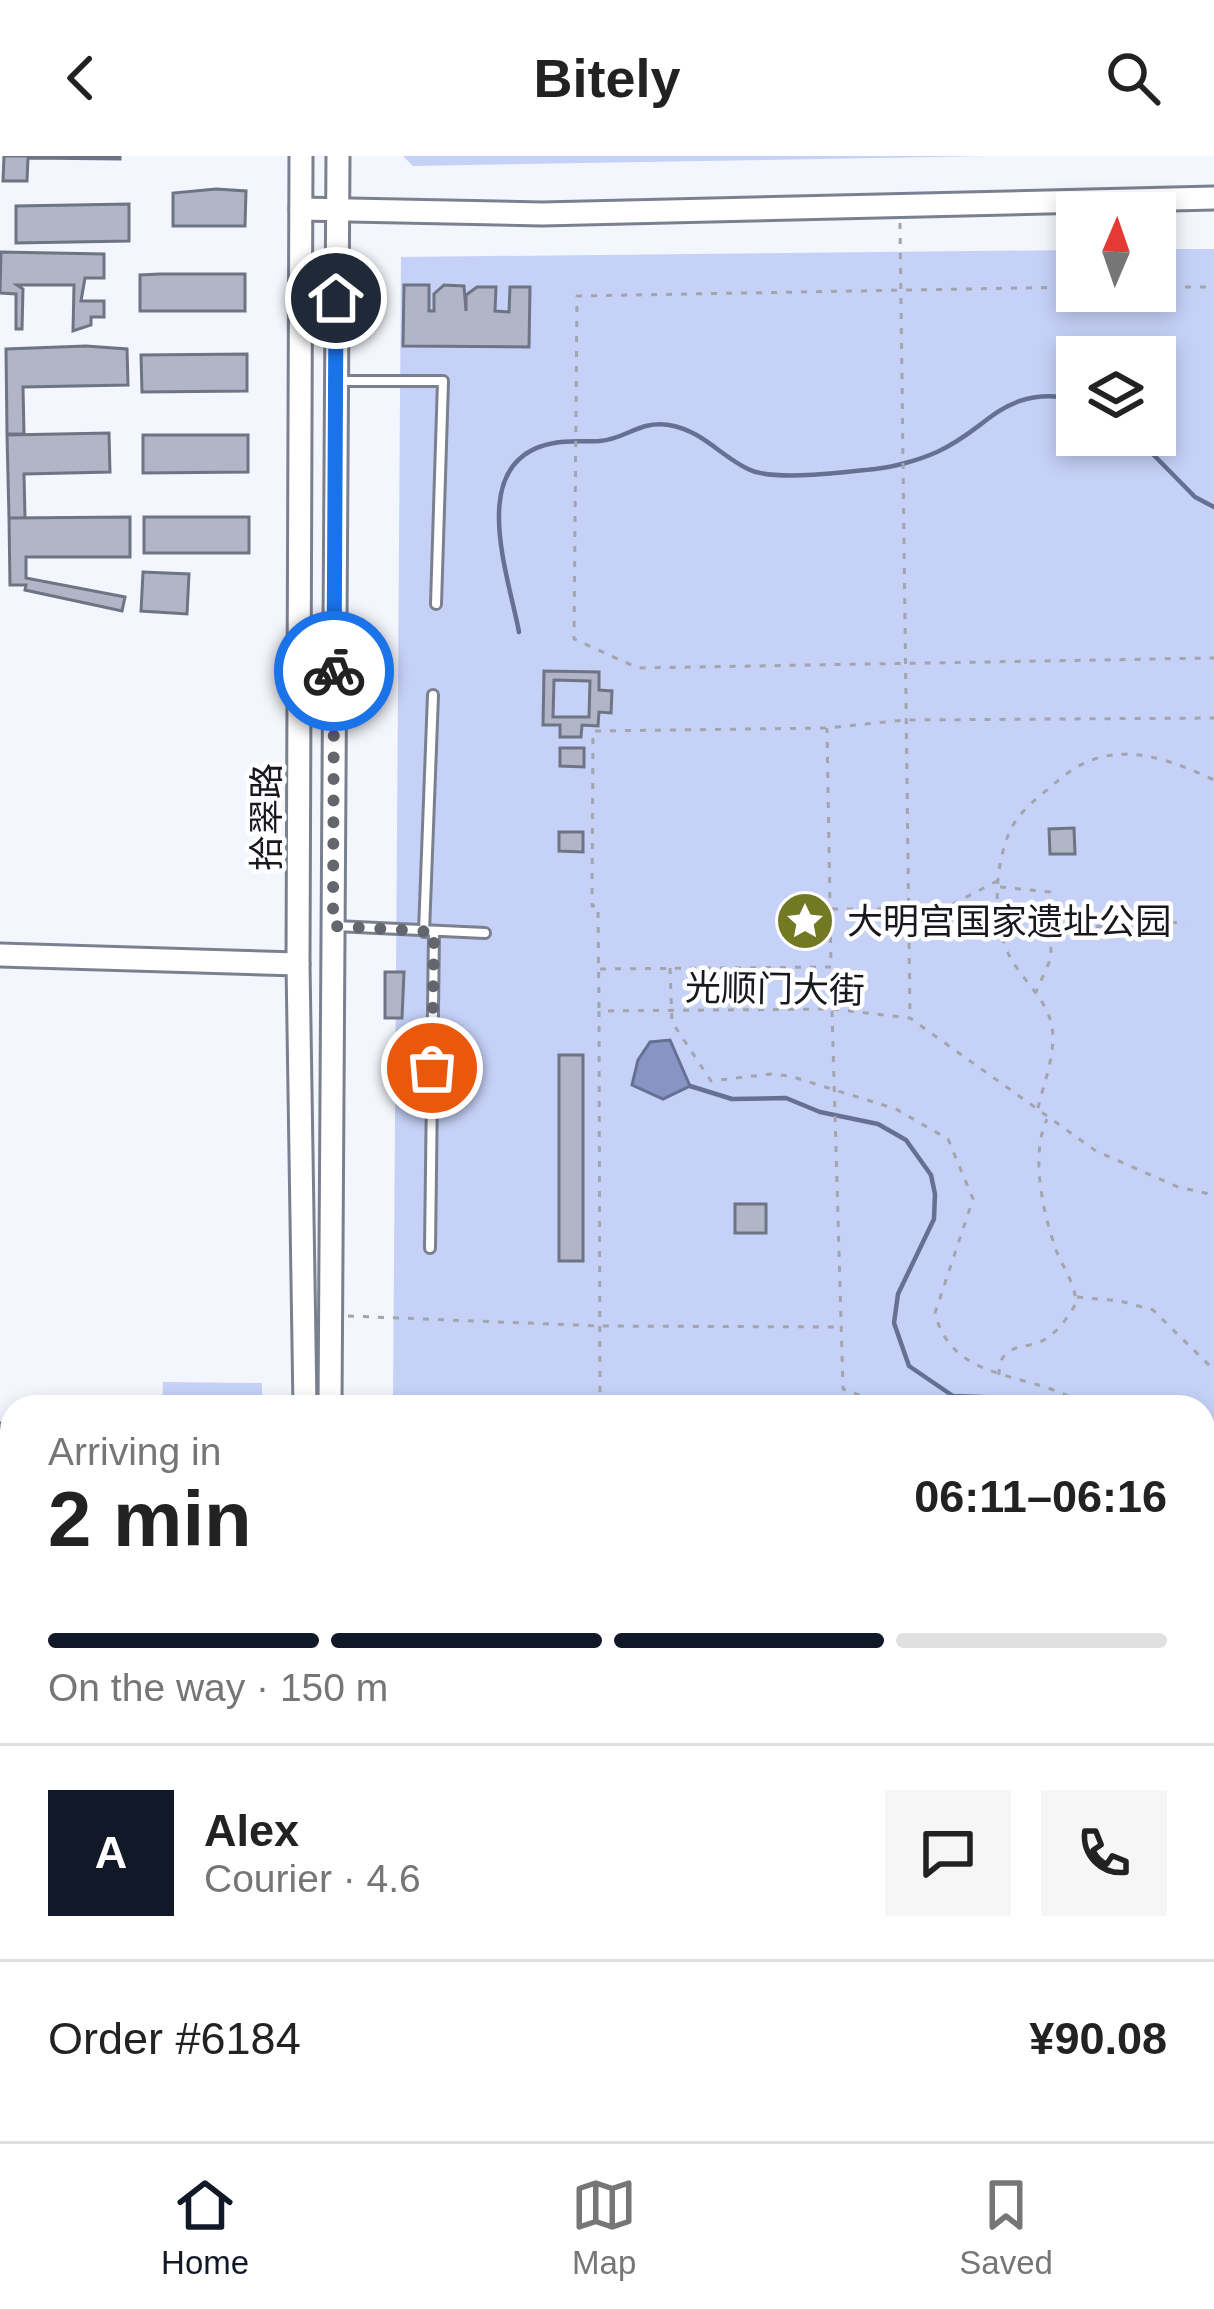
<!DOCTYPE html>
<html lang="en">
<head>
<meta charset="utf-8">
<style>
  :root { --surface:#fff; --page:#f6f6f6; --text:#222; --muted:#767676; --line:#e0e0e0; --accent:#111827 }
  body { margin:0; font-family:Helvetica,"Noto Sans SC",sans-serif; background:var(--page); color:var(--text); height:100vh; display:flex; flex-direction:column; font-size:45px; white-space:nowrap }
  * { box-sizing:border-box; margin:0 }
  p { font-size:39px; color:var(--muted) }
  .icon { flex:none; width:66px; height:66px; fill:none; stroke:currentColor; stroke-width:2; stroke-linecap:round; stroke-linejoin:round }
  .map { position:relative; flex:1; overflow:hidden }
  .sheet { position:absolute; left:0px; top:1239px; width:1215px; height:747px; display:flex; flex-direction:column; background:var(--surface); border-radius:36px 36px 0 0; box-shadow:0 6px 18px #0003 }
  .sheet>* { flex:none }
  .needle { width:78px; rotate:2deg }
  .fabs { position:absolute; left:1056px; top:36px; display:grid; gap:24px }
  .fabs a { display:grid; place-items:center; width:120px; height:120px; border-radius:0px; background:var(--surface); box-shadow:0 6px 18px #0003; font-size:60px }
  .pin { position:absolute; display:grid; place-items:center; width:102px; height:102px; color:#fff; margin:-51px; border:6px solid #fff; border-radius:50%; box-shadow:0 3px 12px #0007 }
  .courier { position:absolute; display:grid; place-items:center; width:120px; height:120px; margin:-60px; border:9px solid #1a73e8; border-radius:50%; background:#fff; color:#222; box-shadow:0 3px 15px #0007 }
  .headline em { font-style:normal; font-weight:700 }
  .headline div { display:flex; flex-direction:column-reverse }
  .headline { display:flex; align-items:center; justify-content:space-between; height:204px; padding:0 48px }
  h1 { font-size:78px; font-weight:700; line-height:90px }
  .bar { display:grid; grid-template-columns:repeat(4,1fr); gap:18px 12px; align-content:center; height:144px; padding:0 48px }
  .bar i { height:15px; border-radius:9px; background:var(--line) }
  .bar .selected { background:var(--accent) }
  .bar p { grid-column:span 4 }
  .line { display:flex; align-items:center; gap:30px; padding:0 48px; border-top:3px solid var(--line) }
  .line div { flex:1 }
  .round { display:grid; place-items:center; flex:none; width:126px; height:126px; border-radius:0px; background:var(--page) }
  header { display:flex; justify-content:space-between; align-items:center; height:156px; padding:0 48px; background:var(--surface); font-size:54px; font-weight:700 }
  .menu { display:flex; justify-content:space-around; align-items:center; height:168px; border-top:3px solid var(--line); background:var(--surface); font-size:33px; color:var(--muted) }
  .menu a { display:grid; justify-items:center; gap:6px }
  .menu .selected { color:var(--accent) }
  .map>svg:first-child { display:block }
</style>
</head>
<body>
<header><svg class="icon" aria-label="back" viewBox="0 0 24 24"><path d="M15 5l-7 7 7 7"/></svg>Bitely<svg class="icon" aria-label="search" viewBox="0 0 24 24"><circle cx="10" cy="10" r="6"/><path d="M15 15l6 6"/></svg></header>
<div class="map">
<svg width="1214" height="1985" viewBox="0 0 1214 1985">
  <rect width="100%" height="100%" fill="#f4f6fd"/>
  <!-- green -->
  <path fill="#c5d1f7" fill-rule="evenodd" d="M403 0H989L413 10Z
    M1155 93H1214V1985H380V1974H1203V1251H393L401 101 1077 94V135H1155ZM1077 201H1155V279H1077Z
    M163 1226 262 1227V1251H162Z"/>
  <!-- water -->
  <path fill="#8895c4" stroke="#667092" stroke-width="3" d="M670 884 690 930 663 943 632 929 638 904 650 886Z"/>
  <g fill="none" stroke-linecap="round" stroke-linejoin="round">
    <!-- stream -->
    <path stroke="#667092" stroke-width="4.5" d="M1134 279 1195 341 1214 351
      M519 476C508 417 465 303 554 287 568 284 585 286 600 285 626 283 640 264 669 269 703 275 719 299 748 313 773 326 845 316 875 313 894 311 919 304 937 296 992 271 1002 229 1077 243
      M690 930 732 943 786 942 820 956 878 968 906 984 931 1019 935 1038 934 1063 898 1138 894 1167 909 1210 953 1240 1008 1242 1034 1251
      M1203 1498 1214 1507
      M1214 1639V1652"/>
  </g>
  <!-- building -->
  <path fill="#b0b6c6" stroke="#6f7484" stroke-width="3" fill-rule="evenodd" d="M4 0H120V3L28 2 27 25H3Z
    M216 33 246 35 245 70H173V37Z
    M129 48V85L16 87V50Z
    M1 96 104 98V122H85L81 145H104V161H91V169L73 175 74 129H17L23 133 22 173H16V138L0 137Z
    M160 118H245V155H140V119Z
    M404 129H429V155H434V138L444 129 464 130 466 155V139L477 131H496L495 155 509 156 510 131H530L529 191 403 190Z
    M86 190 127 193 128 229 23 231 24 278H7L6 193Z
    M247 198V235L142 236 141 199Z
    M109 277 110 316 24 318 25 362H9L7 279Z
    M143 279H248V316L143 317Z
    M144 361H249V397H144Z
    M9 362 130 361V401H26V422L125 441 122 455 25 434 26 429H10Z
    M143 416 189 418 187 458 141 455Z
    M544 515 599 516V534L612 535 611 557 599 556 598 570 582 569 581 581H560V569H543ZM554 524 590 525 589 561H553Z
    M560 592H584V611L560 610Z
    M1074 672 1075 698H1050L1049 673Z
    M559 676H583V696L559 695Z
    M385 816H404L402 862H385Z
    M559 899H583V1105H559Z
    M735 1048H766V1077H735Z
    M0 1267 12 1268V1306L0 1305Z
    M0 1348 12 1349V1384L0 1383Z
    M0 1423 12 1424V1458L0 1457Z
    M0 1498H12V1531L0 1528Z
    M0 1572 12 1573V1606L0 1602Z
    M0 1833 12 1834V1869L0 1864Z"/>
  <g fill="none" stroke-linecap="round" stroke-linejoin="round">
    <!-- service casing -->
    <g stroke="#7b808f" stroke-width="14">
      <path id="service" d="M338 225H443L436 448
        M335 770 485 777
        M424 776 433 539
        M430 1092 434 776"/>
    </g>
    <!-- tertiary casing -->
    <g stroke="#7b808f" stroke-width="27">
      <path id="tertiary" d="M301 53 542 58 1214 42
        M0 799 298 808"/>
    </g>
    <!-- secondary casing -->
    <g stroke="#7b808f" stroke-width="27">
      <path id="secondary" d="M301 0 298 808 305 1251
        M330 1251 338 0
        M302 1985V1974
        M333 1985V1974"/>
    </g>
    <!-- path -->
    <path stroke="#a3a5ac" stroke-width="3" stroke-dasharray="6 9" stroke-linecap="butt" d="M900 67 910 861
      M1077 131 577 140 574 483 638 512 1214 502
      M1155 131H1214
      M1000 731 1050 736 1051 802 1036 836
      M832 753H906
      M910 762 936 757 999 724
      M1051 773 1186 766
      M670 812 672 866 711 925 771 918 790 920 896 953 948 983 973 1043 935 1157C953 1231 1039 1214 1086 1251
      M600 813 831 811 827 572
      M599 852 598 750H592L593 575 827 572 905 564 1214 562
      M832 855 843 1233 891 1251
      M1038 952C1044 926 1056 898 1052 871 1047 843 1023 825 1010 801 992 767 994 710 1010 675 1020 653 1043 638 1060 623 1109 581 1163 600 1214 624
      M1077 1141 1120 1145 1153 1154 1214 1214
      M348 1160 601 1170 840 1171
      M999 1219C999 1182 1029 1197 1050 1180 1060 1172 1070 1159 1076 1147 1075 1127 1063 1112 1056 1094 1043 1057 1030 999 1047 963
      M600 1251 599 855 832 853 910 862 1096 995 1178 1031 1214 1039
      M1203 1465 1214 1475
      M1203 1581 1214 1588
      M878 1974 885 1985
      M1124 1974 1125 1985
      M598 1985V1974
      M736 1985 767 1974"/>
    <!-- service -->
    <use href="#service" stroke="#fff" stroke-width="8"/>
    <!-- tertiary -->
    <use href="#tertiary" stroke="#fff" stroke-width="21"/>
    <!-- secondary -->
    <use href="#secondary" stroke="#fff" stroke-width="21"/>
  </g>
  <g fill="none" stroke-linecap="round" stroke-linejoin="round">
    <!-- done -->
    <path stroke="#64666d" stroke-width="12" stroke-dasharray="0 21.6" d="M334 515 333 770 434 776 432 912"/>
    <!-- route -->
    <path stroke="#1a73e8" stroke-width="15" d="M334 515 336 142"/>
  </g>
  <!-- icons -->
  <defs>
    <g id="sight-disc" transform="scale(3)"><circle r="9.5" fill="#737922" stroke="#fff"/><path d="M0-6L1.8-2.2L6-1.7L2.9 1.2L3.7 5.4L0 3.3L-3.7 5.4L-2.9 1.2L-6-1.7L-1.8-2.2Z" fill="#fff"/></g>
  </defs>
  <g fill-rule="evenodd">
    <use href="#sight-disc" x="805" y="765"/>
  </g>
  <g text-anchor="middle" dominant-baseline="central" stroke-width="9" stroke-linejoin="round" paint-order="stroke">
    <!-- street labels -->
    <g font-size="36" fill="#17191f" stroke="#fff">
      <text transform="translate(266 661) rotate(-90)">拾翠路</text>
      <text transform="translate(775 833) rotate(1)">光顺门大街</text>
    </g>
    <!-- poi labels -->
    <g font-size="36" fill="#17191f" stroke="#fff" text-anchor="start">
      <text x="847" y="765">大明宫国家遗址公园</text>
    </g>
  </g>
</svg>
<div class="fabs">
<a><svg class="needle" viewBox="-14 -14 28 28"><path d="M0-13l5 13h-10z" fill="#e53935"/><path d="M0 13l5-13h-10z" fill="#767676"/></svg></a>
<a><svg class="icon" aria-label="layers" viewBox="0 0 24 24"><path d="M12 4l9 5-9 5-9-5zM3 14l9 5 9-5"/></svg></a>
</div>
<div class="pin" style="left:432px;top:912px;background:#ea580c"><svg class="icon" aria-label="bag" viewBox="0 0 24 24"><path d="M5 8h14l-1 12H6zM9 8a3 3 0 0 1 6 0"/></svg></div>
<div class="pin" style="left:336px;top:142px;background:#1f2937"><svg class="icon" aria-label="home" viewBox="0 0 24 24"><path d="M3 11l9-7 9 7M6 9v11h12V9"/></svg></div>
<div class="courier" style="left:334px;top:515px"><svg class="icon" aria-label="bike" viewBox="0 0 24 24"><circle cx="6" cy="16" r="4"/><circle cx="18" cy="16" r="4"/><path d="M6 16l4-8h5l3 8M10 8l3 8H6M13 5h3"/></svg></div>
<section class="sheet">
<div class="headline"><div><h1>2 min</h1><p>Arriving in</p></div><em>06:11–06:16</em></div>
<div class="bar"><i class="selected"></i><i class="selected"></i><i class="selected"></i><i></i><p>On the way · 150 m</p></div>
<div class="line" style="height:216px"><b class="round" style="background:var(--accent);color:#fff">A</b><div><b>Alex</b><p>Courier · 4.6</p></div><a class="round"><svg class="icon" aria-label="chat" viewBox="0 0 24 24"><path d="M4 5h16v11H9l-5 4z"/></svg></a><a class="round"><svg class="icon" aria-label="phone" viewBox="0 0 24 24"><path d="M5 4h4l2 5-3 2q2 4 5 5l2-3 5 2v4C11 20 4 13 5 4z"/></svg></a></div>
<div class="line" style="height:156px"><div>Order #6184</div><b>¥90.08</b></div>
</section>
</div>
<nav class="menu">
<a class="selected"><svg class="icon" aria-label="home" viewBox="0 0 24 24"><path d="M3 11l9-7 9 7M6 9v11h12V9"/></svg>Home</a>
<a><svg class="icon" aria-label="map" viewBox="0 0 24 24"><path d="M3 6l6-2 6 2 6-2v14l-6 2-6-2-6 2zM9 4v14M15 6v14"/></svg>Map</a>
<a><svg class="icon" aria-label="saved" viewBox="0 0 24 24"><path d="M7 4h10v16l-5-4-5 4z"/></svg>Saved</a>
</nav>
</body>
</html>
